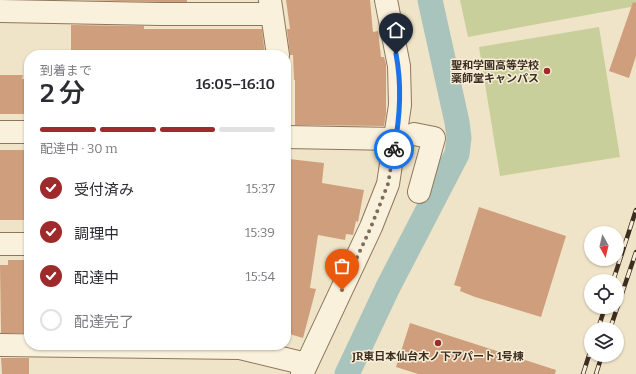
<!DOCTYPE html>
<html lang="ja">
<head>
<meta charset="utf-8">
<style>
  :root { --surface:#fff; --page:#f2f2f3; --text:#2b2b33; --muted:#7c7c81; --line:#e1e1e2; --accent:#9e2a2b }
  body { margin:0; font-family:Bitter,"Noto Sans JP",serif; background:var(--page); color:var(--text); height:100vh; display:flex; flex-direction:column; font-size:15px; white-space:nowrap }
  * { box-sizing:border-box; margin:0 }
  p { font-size:13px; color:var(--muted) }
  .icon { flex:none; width:22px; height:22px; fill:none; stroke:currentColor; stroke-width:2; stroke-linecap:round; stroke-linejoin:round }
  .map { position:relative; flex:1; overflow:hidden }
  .panel { position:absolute; left:24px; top:50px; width:267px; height:300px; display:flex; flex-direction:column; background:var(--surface); border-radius:16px; box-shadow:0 1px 3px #0004 }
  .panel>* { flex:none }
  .needle { width:26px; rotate:172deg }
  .controls { position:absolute; left:584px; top:226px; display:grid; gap:8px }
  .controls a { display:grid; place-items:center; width:40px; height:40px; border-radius:50%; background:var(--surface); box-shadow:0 1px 3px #0004; font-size:20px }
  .pin { position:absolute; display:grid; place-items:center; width:34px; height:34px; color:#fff; margin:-41px -17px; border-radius:50% 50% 50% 0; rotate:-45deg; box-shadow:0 0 4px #0007 }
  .pin .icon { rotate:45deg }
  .courier { position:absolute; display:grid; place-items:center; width:40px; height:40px; margin:-20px; border:3px solid #1a73e8; border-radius:50%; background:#fff; color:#222; box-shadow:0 1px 5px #0007 }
  .summary em { font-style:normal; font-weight:600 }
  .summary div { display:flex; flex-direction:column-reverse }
  .summary { display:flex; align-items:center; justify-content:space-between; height:68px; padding:0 16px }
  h1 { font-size:26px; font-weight:600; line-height:30px }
  .bar { display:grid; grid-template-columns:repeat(4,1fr); gap:6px 4px; align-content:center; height:48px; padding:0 16px }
  .bar i { height:5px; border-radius:3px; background:var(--line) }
  .bar .current { background:var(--accent) }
  .bar p { grid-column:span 4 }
  ol { padding:0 16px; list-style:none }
  li { display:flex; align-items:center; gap:12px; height:44px }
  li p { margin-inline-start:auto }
  li .icon { padding:4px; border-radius:50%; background:var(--accent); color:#fff; stroke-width:4 }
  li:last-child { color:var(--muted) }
  li i { width:22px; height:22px; border:2px solid var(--line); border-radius:50% }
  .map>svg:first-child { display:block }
</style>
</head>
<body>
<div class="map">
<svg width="636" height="374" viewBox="0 0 636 374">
  <rect width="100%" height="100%" fill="#f0e4c8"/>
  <!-- green -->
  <path fill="#c9cf9b" d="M460 0H636V6L468 37Z
    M599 27 620 157 500 176 479 47Z"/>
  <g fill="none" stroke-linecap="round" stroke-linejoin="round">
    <!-- canal -->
    <path stroke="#a9c4bc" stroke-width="25" d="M347 374 388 287 457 154 459 138 457 122 430 0"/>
  </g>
  <!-- building -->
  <path fill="#cf9f7d" d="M80 0H187V2H160Z
    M286 0H370L373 32 378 31 381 57H384L386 64V114L384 126 295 125V80H294L293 55H290L287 29H290Z
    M633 2 636 3V56L629 78 609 71Z
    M71 25 144 26V29H262L265 55H71Z
    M0 75H23L22 79H29V114H0Z
    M0 150H29V220H0Z
    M289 159 324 163 322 183 364 190 358 222 356 221 353 235 346 234 345 240 318 235 310 288 316 289 303 338 286 333V191Z
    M479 207 566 236 541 317 475 297 460 291 461 287 454 285Z
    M8 260H29V333H1L0 265H8Z
    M410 323 556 370 555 374H418L396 367Z
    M1 358H29V374H2Z"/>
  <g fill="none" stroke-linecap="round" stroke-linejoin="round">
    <!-- minor casing -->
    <g stroke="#8d765c" stroke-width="24">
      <path id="minor" d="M270 0 278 55
        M0 11 160 14H272
        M0 132H29
        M414 134 434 138 419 192
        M286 137 396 139
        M0 244H29
        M0 345 240 348 306 364
        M302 374 371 227 388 184 400 105 399 66 386 0"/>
    </g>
    <!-- minor -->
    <use href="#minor" stroke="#faf1dc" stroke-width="22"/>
    <!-- rail casing -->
    <g stroke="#3d2e20" stroke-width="4.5">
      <path id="rail" d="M613 281 636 210
        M598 329 605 307
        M610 329 636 252
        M583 374 591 349
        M596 374 602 355"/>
    </g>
    <!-- rail -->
    <use href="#rail" stroke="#f7eed8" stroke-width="3" stroke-dasharray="9" stroke-linecap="butt"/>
  </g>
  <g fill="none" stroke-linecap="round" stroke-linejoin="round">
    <!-- done -->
    <path stroke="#7c6e5b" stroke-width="4" stroke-dasharray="0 7.2" d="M342 290 371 227 388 184 394 149"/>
    <!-- route -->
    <path stroke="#1a73e8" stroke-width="5" d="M394 149C400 118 402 85 396 54"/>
  </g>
  <!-- markers -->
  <g fill="#9e2a2b" stroke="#f7eed8" stroke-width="1.5">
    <circle cx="547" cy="71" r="4"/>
    <circle cx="438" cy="343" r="4"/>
  </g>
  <g text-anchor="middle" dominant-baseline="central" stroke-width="3" stroke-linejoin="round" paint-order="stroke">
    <!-- poi labels -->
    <g font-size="11" font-weight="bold" fill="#3d2e20" stroke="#f7eed8" text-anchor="end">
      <text x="539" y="65">聖和学園高等学校<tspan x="539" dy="13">薬師堂キャンパス</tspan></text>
      <text x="438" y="356" text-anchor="middle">JR東日本仙台木ノ下アパート 1号棟</text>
    </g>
  </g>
</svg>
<div class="controls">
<a><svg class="needle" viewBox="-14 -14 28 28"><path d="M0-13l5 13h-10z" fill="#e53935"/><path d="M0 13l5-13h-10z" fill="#7c7c81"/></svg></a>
<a><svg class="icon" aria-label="locate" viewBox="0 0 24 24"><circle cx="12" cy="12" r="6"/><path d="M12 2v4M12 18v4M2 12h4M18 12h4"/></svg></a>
<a><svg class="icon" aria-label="layers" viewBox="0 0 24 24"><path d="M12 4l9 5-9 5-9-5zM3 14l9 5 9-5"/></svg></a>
</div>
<div class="pin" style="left:342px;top:290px;background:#ea580c"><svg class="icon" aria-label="bag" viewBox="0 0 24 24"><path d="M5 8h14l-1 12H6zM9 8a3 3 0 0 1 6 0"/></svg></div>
<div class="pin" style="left:396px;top:54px;background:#1f2937"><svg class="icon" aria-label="home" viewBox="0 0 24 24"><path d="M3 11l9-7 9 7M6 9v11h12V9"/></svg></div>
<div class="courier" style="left:394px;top:149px"><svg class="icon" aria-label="bike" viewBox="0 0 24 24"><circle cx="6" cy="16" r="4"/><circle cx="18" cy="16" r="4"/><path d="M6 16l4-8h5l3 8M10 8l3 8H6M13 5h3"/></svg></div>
<section class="panel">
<div class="summary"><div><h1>2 分</h1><p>到着まで</p></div><em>16:05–16:10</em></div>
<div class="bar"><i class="current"></i><i class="current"></i><i class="current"></i><i></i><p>配達中 · 30 m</p></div>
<ol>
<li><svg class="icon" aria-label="check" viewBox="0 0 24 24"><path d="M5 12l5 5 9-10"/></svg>受付済み<p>15:37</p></li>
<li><svg class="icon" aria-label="check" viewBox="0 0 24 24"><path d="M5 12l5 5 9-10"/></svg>調理中<p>15:39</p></li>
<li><svg class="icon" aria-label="check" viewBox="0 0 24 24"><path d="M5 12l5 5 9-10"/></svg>配達中<p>15:54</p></li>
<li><i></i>配達完了</li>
</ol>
</section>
</div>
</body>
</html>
